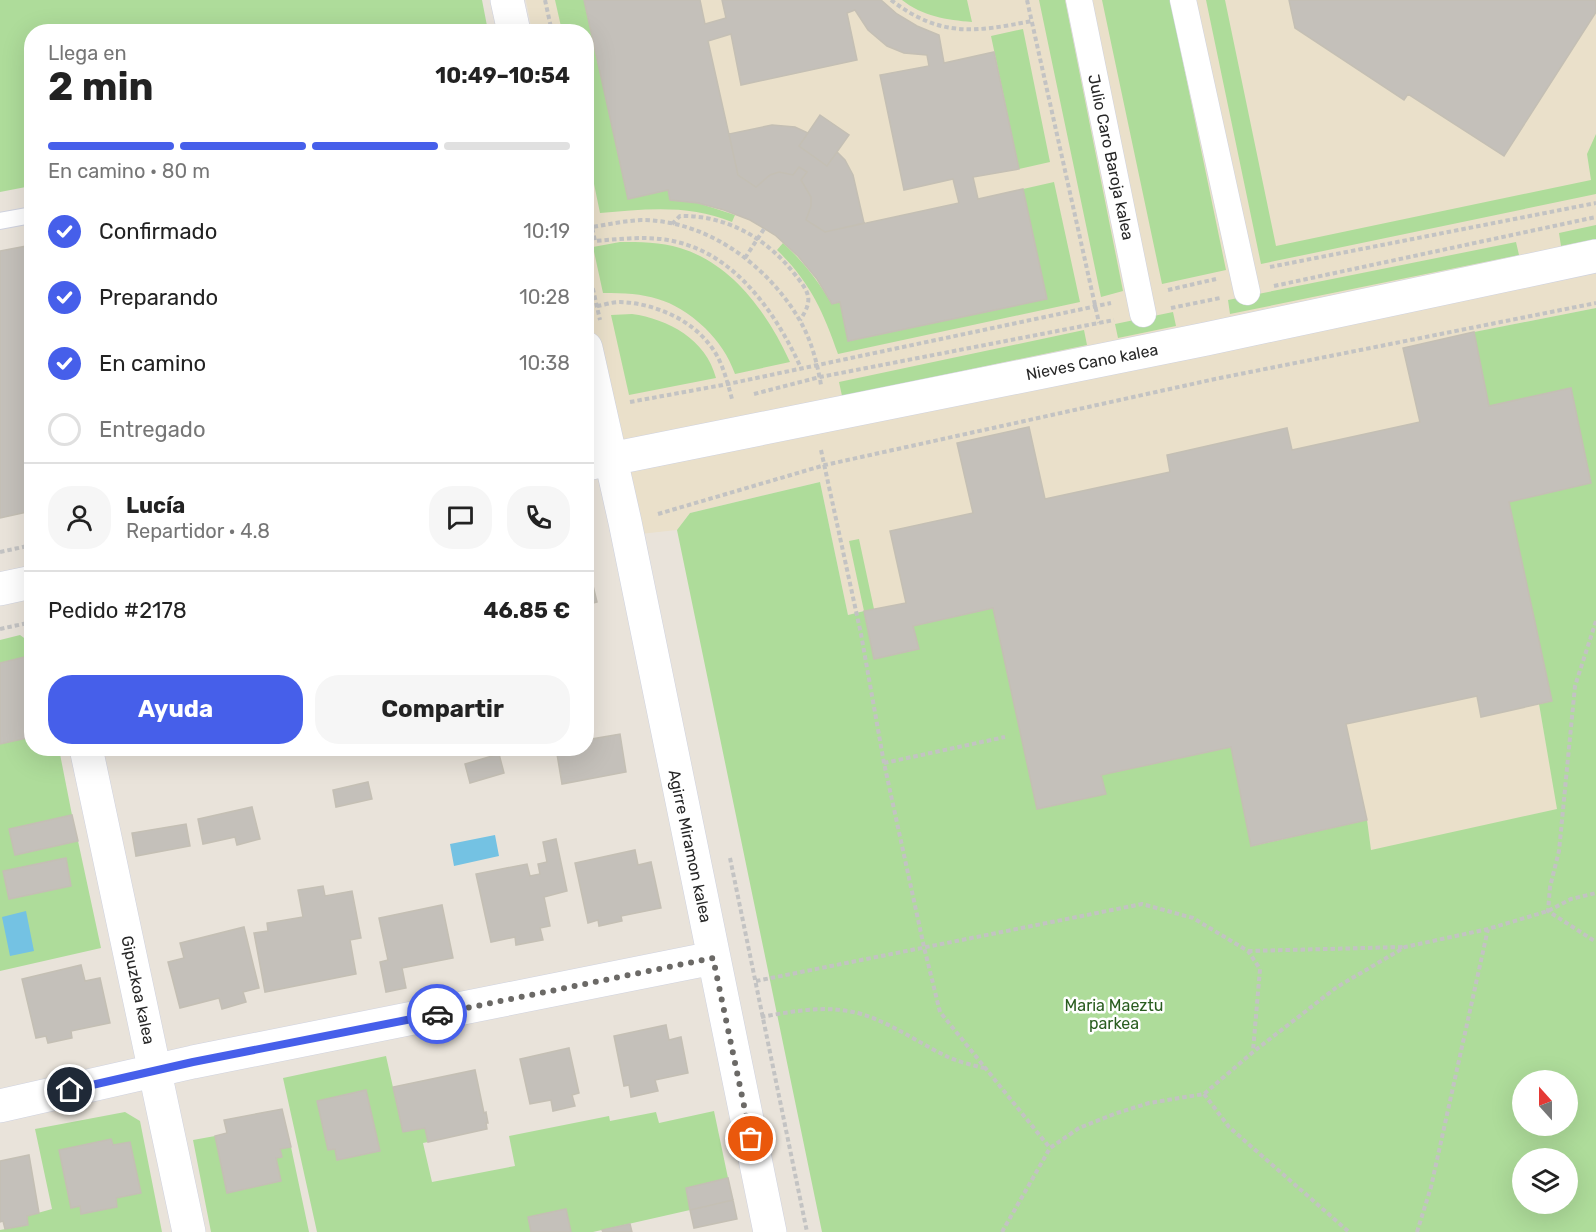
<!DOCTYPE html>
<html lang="es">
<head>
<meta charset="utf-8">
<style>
  :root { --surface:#fff; --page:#f6f6f6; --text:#222; --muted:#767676; --line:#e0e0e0; --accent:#465fea }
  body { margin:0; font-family:Rubik,sans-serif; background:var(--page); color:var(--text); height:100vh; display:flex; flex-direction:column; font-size:22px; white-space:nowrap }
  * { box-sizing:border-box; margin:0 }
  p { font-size:20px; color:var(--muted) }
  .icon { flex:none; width:33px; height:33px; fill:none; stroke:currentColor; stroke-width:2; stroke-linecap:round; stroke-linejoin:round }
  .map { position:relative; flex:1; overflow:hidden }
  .panel { position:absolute; left:24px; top:24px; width:570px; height:732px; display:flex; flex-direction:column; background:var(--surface); border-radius:24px; box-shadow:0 6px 24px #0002 }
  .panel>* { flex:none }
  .needle { width:39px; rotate:339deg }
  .buttons { position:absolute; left:1512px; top:1070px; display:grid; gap:12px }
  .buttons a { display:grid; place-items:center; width:66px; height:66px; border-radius:50%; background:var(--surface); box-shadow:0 6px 24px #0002; font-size:30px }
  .pin { position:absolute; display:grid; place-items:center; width:51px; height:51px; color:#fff; margin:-26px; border:3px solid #fff; border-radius:50%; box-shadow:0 2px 6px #0007 }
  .courier { position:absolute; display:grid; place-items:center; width:60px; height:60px; margin:-30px; border:4px solid #465fea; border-radius:50%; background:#fff; color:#222; box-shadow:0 2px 8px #0007 }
  .headline em { font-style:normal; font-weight:700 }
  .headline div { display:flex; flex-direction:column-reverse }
  .headline { display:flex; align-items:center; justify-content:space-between; height:102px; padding:0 24px }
  h1 { font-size:39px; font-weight:700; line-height:45px }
  .bar { display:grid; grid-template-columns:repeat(4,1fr); gap:9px 6px; align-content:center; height:72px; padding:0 24px }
  .bar i { height:8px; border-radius:4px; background:var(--line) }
  .bar .current { background:var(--accent) }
  .bar p { grid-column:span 4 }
  .line { display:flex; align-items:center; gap:15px; padding:0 24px; border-top:2px solid var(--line) }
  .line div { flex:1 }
  .round { display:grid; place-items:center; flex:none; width:63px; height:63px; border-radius:24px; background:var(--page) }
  ol { padding:0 24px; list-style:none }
  li { display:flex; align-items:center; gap:18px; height:66px }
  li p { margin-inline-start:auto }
  li .icon { padding:6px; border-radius:50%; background:var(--accent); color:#fff; stroke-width:4 }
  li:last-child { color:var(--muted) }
  li i { width:33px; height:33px; border:3px solid var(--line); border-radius:50% }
  .cta { display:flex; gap:12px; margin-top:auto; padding:12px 24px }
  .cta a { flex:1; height:69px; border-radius:24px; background:var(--accent); color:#fff; font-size:24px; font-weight:700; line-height:69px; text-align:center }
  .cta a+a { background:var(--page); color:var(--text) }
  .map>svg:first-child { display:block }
</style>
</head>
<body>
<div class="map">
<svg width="1596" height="1232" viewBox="0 0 1596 1232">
  <rect width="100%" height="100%" fill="#e9e3da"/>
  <!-- education -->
  <path fill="#eae0ca" d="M526 0H1596V308L1474 332 1571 388 1591 482 1509 502 1552 701 1539 705 1558 809 1371 851 1366 821 1251 846 1231 747 1101 775 1106 794 913 627 919 649 874 659 863 611 848 615 820 482 690 513 677 530 640 534 604 383 587 300 586 32 532 31Z"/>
  <!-- green -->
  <path fill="#aedc9a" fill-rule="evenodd" d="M0 0H482L488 31 32 32 31 186 0 192Z
    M555 0H584L628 199 668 190 698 203 735 215 732 222C689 204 645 209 600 213L587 150 586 32 562 31Z
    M902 0H967L972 22C947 20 922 16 902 0Z
    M1039 0H1065L1123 291 1101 297Z
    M1102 0H1170L1226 270 1162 284Z
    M1206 0H1225L1276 246 1591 180 1587 154 1596 134V194L1261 264Z
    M1023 29 1050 162 1019 169 991 36Z
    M1054 182 1080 302 838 354C823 311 810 282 777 250L783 243C803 261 818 281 832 304L840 302 849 341 1046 299 1023 189Z
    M1596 225V239L1561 246 1559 233Z
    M620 242C639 242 661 242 680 248 733 264 768 314 790 362L735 374C728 355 719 342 705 328 672 297 646 293 603 293L593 247Z
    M1516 242 1519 255 1230 314 1228 300Z
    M1596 308V1232H822L677 530 690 513 820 482 848 615 864 611 849 541 859 539 874 609 864 611 874 659 919 649 913 626 993 608 1105 794 1101 775 1231 747 1252 846 1367 820 1371 850 1557 809 1539 704 1552 701 1509 502 1591 482 1571 389 1489 406 1474 332ZM1522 1080H1568V1125H1522ZM1522 1158H1568V1203H1522Z
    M1173 312 1176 326 1118 338 1115 324Z
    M632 314C668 319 706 339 716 378L629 395 611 315Z
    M1084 330 1087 345 842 396 839 382Z
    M20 635 31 643 32 748 59 749 72 815 10 829 78 841 101 948 0 971V640Z
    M386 1056 403 1132 425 1128 428 1142 423 1143 432 1182 515 1166 509 1136 609 1116 610 1121 656 1112 659 1123 714 1111 728 1178 686 1188 690 1210 593 1232H317L283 1078Z
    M125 1112 140 1121 162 1232H0V1230L28 1225 27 1216 52 1209 35 1129Z
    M215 1136 227 1193 280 1181 276 1158 282 1157 280 1149 291 1147 309 1232H211L193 1140Z"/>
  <!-- water -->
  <path fill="#74c2e3" d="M495 835 499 856 454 866 450 844Z
    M26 911 34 951 10 956 2 917Z"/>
  <!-- building -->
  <path fill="#c4c0ba" stroke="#c4bfb4" stroke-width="1.5" fill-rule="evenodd" d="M584 0H700L705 24 726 18 722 0H881L897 14 917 26 939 35 944 63 994 52 1019 169 973 177 978 199 1023 189 1047 299 848 341 840 302 832 304 817 279 798 256 775 235 750 220 724 210 698 203 670 200 668 190 628 199ZM855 10 868 30 887 46 904 53 927 55 929 66 880 75 904 190 953 179 959 203 825 232 806 220 811 206V197L801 180 807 172 799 167 793 175 779 172 770 175 756 187 738 175 708 41 731 34 741 85 857 60 847 13Z
    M1289 0H1596V12L1504 156 1408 94 1404 100 1295 28Z
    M820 115 849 135 827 166 799 146Z
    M772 125 795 127 808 133 799 146 827 166 837 152 845 160 853 175 864 223 825 232 806 220 811 206V197L801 180 807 172 799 167 793 175 779 172 770 175 756 187 738 175 729 134Z
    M32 245V511L0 518V251Z
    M1474 332 1489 406 1571 388 1591 483 1509 502 1552 701 1481 717 1477 696 1346 724 1367 820 1251 846 1231 747 1101 775 1106 794 1037 809 993 608 913 626 919 649 874 659 864 611 906 603 890 531 973 513 957 443 1029 427 1045 499 1170 472 1167 455 1287 428 1292 450 1420 422 1403 348Z
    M586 557 597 602 586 605Z
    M29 656 32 667V737L0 744V663Z
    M620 734 626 772 562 784 556 748H586V740Z
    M499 754 504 773 470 783 465 764Z
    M368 782 372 799 336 807 333 790Z
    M252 807 260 839 237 845 235 837 203 844 198 819Z
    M72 815 78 841 15 855 9 829Z
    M186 824 190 846 136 856 132 833Z
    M556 839 567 891 544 897 550 926 540 928 543 940 516 945 515 937 491 942 476 874 527 864 530 876 540 874 538 864 547 862 543 842Z
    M635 850 638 865 651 862 661 908 621 916 622 921 599 926 598 920 588 923 575 863Z
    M66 858 71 886 9 899 3 871Z
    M323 886 325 896 352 891 361 938 350 940 356 974 265 992 254 933 268 931 267 923 303 917 298 890Z
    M442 905 453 958 402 968 406 988 386 992 380 962 388 960 379 918Z
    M244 927 259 988 243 992 246 1002 222 1009 219 998 180 1008 168 962 184 958 180 943Z
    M81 965 85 981 100 978 110 1023 71 1031 72 1038 48 1043 46 1036 36 1038 22 979Z
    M666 1025 669 1040 681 1037 688 1073 655 1080 658 1091 631 1097 629 1085 624 1086 614 1036Z
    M569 1048 579 1093 572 1095 575 1106 553 1111 551 1100 530 1104 520 1059Z
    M475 1070 484 1113 486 1112 488 1123H486L487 1129 428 1142 425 1128 403 1132 393 1087Z
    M366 1090 380 1151 337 1160 335 1149 328 1150 317 1101Z
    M282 1109 291 1147 280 1149 282 1157 276 1158 281 1181 227 1193 215 1136 227 1133 224 1120Z
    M111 1139 113 1145 130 1142 141 1193 116 1198 117 1207 81 1214 80 1206 71 1208 59 1150Z
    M29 1155 39 1213 27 1216 28 1225 5 1229 3 1221 0 1222V1161Z
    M728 1178 733 1200 690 1210 686 1188Z
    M733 1200 737 1219 694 1228 690 1210Z
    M566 1209 571 1232H531L528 1217Z
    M630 1224 632 1232H603L602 1230Z"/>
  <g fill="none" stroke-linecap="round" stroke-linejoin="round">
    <!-- service casing -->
    <g stroke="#cfd2df" stroke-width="18">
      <path id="service" d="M0 221 32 215"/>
    </g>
    <!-- pedestrian casing -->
    <g stroke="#cfd2df" stroke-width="27">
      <path id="pedestrian" d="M1079 0 1143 314
        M1183 0 1247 292"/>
    </g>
    <!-- minor casing -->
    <g stroke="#cfd2df" stroke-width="34">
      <path id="minor" d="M507 0 514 32
        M586 348 625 522 770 1232
        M586 464 1206 339 1596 256
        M0 589 32 582
        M86 748 189 1232
        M0 1106 193 1062 713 958"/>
    </g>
    <!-- path -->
    <path stroke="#c3c3c3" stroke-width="4" stroke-dasharray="4.5 3" stroke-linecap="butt" d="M545 0 552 32
      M891 0C941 38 975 32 1032 21
      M1027 0 1099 323
      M586 199 595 241C622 239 650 235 677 242 737 256 777 315 801 368
      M672 224 680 216C725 215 765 237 793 272 808 291 815 298 800 320
      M586 228C605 225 623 221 641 220 707 220 767 265 799 319 811 339 817 362 821 385
      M745 258 764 229
      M586 259 600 320
      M1270 267 1596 203
      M1274 286 1596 217
      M1168 290 1216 279
      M597 306C604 305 612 302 620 302 652 303 689 318 709 344 722 359 727 381 732 399
      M1171 308 1220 298
      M754 394 820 377 1114 320
      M630 402 728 384 1111 303
      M821 450 861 634 884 763 924 947 940 1012 1050 1148
      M658 514 825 465 1215 379 1596 303
      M0 552 32 545
      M1596 621 1575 686 1559 851 1550 887 1548 911 1596 942
      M0 629 32 622
      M884 763 1005 737
      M730 858 807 1232
      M1248 951 1404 947
      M756 981 1142 904 1193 918 1248 951 1260 969 1253 1051
      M761 1017C789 1012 819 1006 848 1011 884 1017 916 1042 948 1057 959 1062 972 1065 984 1068
      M1204 1094 1229 1127 1349 1232
      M1002 1232 1050 1148 1079 1128 1117 1113 1149 1103 1204 1094 1253 1052 1337 987 1405 947 1488 929 1548 911 1571 899 1596 893
      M1417 1232 1431 1187 1488 929"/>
    <!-- service -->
    <use href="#service" stroke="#fff" stroke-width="16"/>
    <!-- pedestrian -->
    <use href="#pedestrian" stroke="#fff" stroke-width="26"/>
    <!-- minor -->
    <use href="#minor" stroke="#fff" stroke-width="33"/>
  </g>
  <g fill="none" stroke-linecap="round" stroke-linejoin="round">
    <!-- done -->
    <path stroke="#6b6966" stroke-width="6" stroke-dasharray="0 10.8" d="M437 1014 713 958 751 1139"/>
    <!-- route -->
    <path stroke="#465fea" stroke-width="8" d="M70 1090 193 1062 437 1014"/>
  </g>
  <g text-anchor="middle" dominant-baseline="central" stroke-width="5" stroke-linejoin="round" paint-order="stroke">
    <!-- street labels -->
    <g font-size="16" fill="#272727" stroke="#fff">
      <text transform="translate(1111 157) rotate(78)">Julio Caro Baroja kalea</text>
      <text transform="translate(1092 362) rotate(-11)">Nieves Cano kalea</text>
      <text transform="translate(690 846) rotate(78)">Agirre Miramon kalea</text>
      <text transform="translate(138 990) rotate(78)">Gipuzkoa kalea</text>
    </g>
    <!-- park labels -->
    <g font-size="16" fill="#295d1f" stroke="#fff">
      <text x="1114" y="1005">Maria Maeztu<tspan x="1114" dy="18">parkea</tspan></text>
    </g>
  </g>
</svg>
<div class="buttons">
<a><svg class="needle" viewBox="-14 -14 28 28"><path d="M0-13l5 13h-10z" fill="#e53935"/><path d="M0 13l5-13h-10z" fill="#767676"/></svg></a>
<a><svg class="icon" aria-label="layers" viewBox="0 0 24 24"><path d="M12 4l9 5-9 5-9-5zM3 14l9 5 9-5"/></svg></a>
</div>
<div class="pin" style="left:751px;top:1139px;background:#ea580c"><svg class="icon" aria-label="bag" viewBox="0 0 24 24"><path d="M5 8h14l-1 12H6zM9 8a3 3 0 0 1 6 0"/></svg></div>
<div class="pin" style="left:70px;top:1090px;background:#1f2937"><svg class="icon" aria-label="home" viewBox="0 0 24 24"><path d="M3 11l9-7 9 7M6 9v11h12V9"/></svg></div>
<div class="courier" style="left:437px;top:1014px"><svg class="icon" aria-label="car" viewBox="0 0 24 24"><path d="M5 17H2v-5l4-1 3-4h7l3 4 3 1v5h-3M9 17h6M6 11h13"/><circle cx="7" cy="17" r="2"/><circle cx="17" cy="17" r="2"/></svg></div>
<section class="panel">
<div class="headline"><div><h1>2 min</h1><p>Llega en</p></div><em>10:49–10:54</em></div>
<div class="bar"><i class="current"></i><i class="current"></i><i class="current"></i><i></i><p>En camino · 80 m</p></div>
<ol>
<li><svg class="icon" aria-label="check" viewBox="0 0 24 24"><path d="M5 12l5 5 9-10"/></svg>Confirmado<p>10:19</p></li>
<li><svg class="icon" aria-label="check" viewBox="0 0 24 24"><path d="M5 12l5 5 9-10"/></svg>Preparando<p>10:28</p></li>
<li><svg class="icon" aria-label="check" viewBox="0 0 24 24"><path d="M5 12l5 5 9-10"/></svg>En camino<p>10:38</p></li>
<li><i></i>Entregado</li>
</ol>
<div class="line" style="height:108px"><a class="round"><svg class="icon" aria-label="person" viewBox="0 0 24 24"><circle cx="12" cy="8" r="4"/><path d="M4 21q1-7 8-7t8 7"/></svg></a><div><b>Lucía</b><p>Repartidor · 4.8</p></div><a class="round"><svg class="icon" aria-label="chat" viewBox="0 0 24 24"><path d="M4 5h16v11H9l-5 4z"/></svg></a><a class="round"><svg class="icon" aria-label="phone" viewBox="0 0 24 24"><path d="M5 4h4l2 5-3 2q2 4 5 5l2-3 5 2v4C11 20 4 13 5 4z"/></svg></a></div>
<div class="line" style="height:78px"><div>Pedido #2178</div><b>46.85 €</b></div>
<div class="cta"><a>Ayuda</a><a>Compartir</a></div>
</section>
</div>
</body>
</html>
